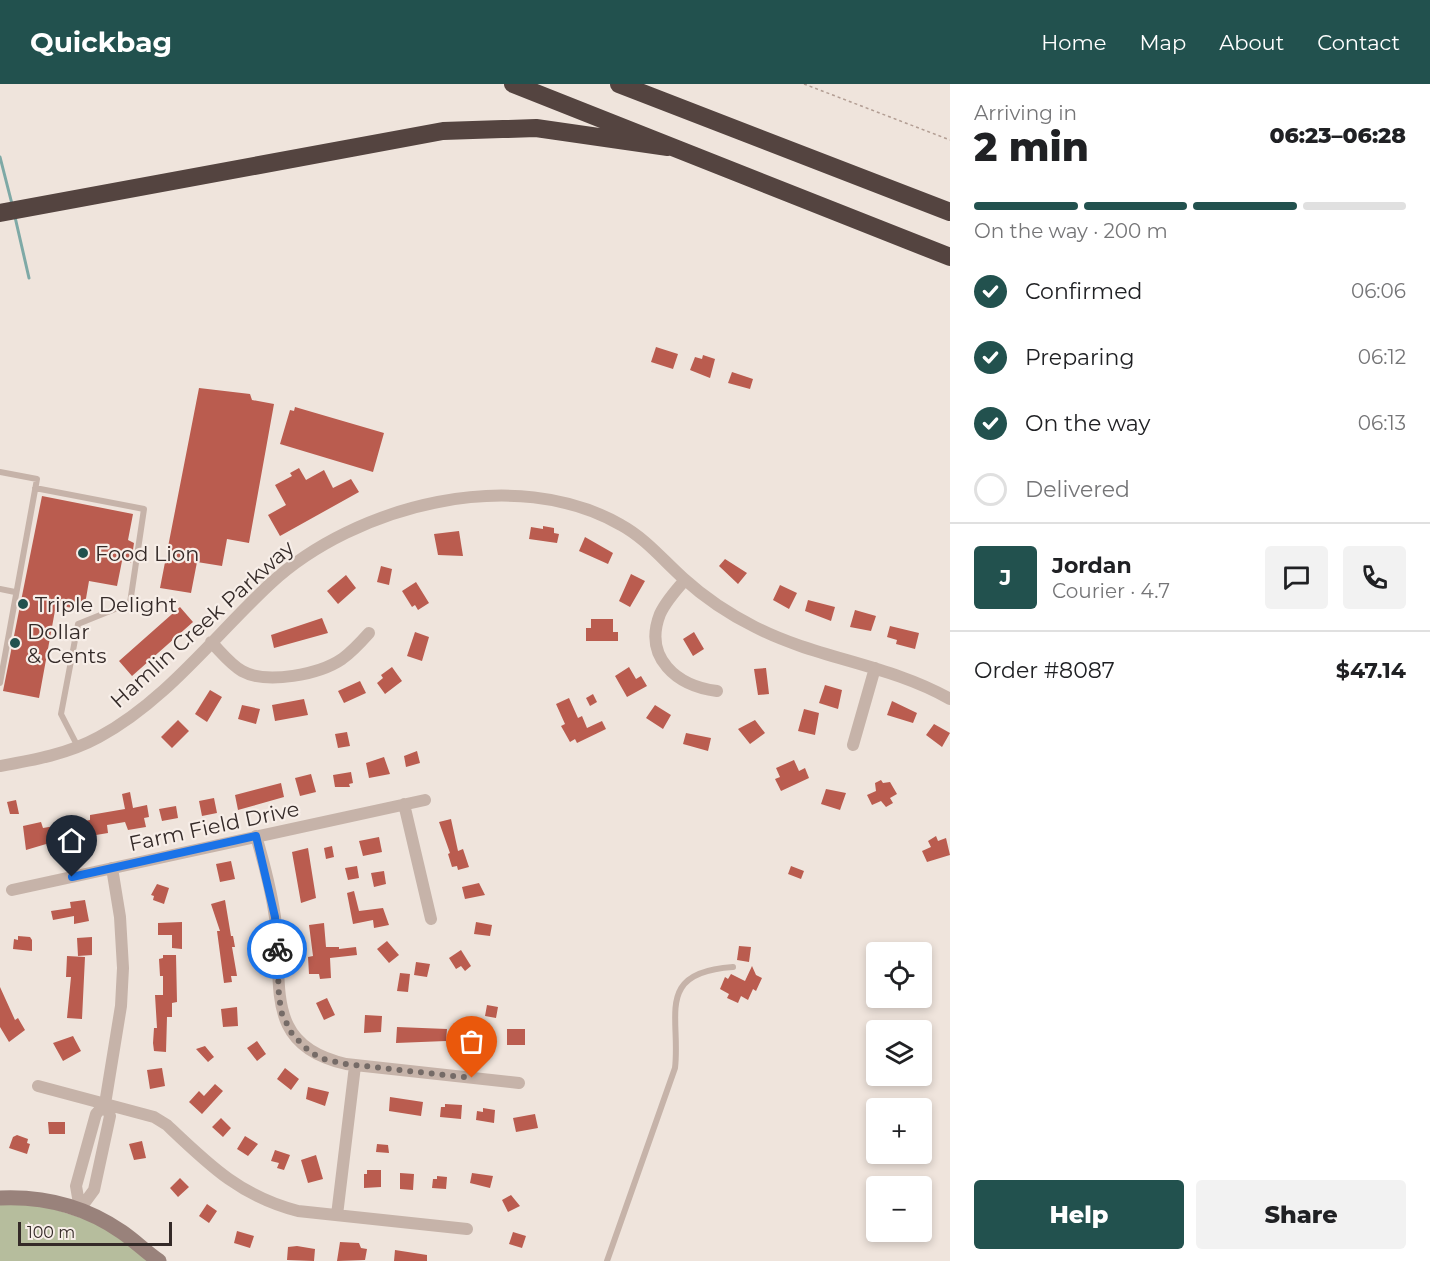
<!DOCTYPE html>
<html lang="en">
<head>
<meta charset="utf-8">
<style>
  :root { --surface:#fff; --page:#f2f2f2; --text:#202124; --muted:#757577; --line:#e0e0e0; --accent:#22514e }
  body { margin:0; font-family:Montserrat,sans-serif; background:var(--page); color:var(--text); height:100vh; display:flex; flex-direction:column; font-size:22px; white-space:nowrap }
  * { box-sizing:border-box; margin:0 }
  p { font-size:20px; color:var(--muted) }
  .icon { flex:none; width:33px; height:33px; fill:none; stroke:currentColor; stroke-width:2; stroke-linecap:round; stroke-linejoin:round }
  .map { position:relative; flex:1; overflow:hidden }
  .drawer { display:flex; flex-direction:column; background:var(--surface); width:480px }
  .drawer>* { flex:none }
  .controls { position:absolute; left:866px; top:858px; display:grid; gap:12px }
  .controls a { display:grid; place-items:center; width:66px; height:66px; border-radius:6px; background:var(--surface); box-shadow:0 3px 9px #0003; font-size:30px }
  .scale { position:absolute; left:18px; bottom:15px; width:154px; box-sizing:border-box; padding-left:6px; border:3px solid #342a28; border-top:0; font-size:16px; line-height:21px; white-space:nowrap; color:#342a28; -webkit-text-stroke:4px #f7eee8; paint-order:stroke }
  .pin { position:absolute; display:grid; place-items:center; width:51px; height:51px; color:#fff; margin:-62px -26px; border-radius:50% 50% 50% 0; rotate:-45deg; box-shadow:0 0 6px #0007 }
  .pin .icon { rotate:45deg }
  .courier { position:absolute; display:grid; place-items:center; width:60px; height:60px; margin:-30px; border:4px solid #1a73e8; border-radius:50%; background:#fff; color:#222; box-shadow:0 2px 8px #0007 }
  .overview em { font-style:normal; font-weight:800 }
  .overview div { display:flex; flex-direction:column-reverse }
  .overview { display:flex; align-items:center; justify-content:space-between; height:102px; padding:0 24px }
  h1 { font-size:39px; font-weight:800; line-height:45px }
  .bar { display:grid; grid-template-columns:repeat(4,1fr); gap:9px 6px; align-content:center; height:72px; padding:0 24px }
  .bar i { height:8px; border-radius:4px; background:var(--line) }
  .bar .selected { background:var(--accent) }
  .bar p { grid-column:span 4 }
  .line { display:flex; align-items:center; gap:15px; padding:0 24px; border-top:2px solid var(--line) }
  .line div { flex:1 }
  .round { display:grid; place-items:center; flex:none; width:63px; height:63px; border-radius:6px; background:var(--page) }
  ol { padding:0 24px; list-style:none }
  li { display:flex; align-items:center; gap:18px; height:66px }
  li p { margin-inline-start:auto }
  li .icon { padding:6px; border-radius:50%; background:var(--accent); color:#fff; stroke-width:4 }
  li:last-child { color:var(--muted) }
  li i { width:33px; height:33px; border:3px solid var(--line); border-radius:50% }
  .button { display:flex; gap:12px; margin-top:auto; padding:12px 24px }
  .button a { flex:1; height:69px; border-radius:6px; background:var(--accent); color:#fff; font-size:24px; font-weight:800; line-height:69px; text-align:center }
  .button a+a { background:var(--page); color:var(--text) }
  header { display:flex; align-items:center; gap:36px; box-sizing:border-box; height:84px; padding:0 30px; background:var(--accent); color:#fff }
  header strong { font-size:28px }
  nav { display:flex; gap:33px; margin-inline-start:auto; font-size:21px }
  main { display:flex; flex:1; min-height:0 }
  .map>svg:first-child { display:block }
</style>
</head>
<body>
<header>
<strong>Quickbag</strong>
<nav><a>Home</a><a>Map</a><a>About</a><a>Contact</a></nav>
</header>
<main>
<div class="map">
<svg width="950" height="1177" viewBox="0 0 950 1177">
  <rect width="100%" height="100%" fill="#efe4dc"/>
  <!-- green -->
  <path fill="#b6bd9d" d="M32 1118 103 1141 149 1177H0V1119Z"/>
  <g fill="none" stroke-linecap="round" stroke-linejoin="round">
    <!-- stream -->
    <path stroke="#7ea9a6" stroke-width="3" d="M0 73 12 120
      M15 133 29 194"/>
  </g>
  <!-- building -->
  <path fill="#ba5c4f" d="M656 263 678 270 673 285 651 278Z
    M703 271 715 275 710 294 690 286 695 273 702 275Z
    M732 288 753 295 750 305 728 299Z
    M199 304 250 310 252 316 274 320 249 459 227 455 222 482 197 478 191 509 160 504Z
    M295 323 384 349 373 388 280 360 290 326 294 327Z
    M299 384 306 396 324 386 333 404 351 395 359 408 280 452 268 431 286 421 275 401 292 392 290 389Z
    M42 412 133 430 128 456 134 459 131 479 122 477 117 502 89 497 84 526 56 521 39 614 3 607Z
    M543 442 554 444V449L559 450 557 459 529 455 531 443 543 445Z
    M459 447 463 472 438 471 434 450Z
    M585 453 613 469 608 480 579 467Z
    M725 475 747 489 738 500 719 482Z
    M381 482 392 485 389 501 377 498Z
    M631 490 645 497 630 523 619 517Z
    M346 491 356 504 338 520 327 507Z
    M416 498 429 519 418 526 415 521 412 523 402 507Z
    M780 501 797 509 789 525 773 516Z
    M808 516 835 523 831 537 805 527Z
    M180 523 193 538 132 592 119 577Z
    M855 526 876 532 871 547 850 543Z
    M322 534 328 549 274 564 271 551Z
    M591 535H613V548H618V557H586V544H591Z
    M890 542 919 549 915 565 896 560 897 556 887 553Z
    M415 548 429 553 422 577 407 572Z
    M694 548 704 565 693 572 683 555Z
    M392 583 402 597 385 610 377 599 383 594 381 591Z
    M629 583 636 595 641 592 647 602 627 613 615 592Z
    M766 584 769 610 758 611 754 585Z
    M360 597 366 609 344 619 338 607Z
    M825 601 842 606 838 625 819 619Z
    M210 606 222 613 207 638 195 630Z
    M593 610 597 618 590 622 586 614Z
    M569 614 578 634 582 632 587 644 602 637 606 645 577 659 575 655 570 658 561 642 565 640 556 620Z
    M304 615 308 631 275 637 272 621Z
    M892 617 917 629 913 639 887 631Z
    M242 621 260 625 256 640 238 635Z
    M655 621 671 631 663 645 646 634Z
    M804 625 819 629 815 651 798 647Z
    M178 636 189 647 172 664 161 653Z
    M755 636 765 649 750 660 738 645Z
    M934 640 950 649 942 663 926 651Z
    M347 648 350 662 338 664 335 650Z
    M686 649 711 654 708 667 683 660Z
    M417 667 420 679 406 683 404 672Z
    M384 673 390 690 369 694 366 679Z
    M794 676 799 687 805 684 809 694 781 707 775 695 780 693 776 684Z
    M351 688 353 699 349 700 350 703H335L333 691Z
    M311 690 316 708 300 712 295 694Z
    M881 696 883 699 890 698 897 710 890 714 893 719 886 723 881 717 872 721 867 711 876 707 875 699Z
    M281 699 284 713 238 726 235 711Z
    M826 705 846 709 840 726 821 720Z
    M130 708 133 724 147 721 149 733 144 734 146 743 128 746 125 738 107 741 108 749 90 752V747L26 766 23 742 41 738 43 744 90 736V731L125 725 122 710Z
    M214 714 217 729 202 732 199 717Z
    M16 716 19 730H10L7 718Z
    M176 722 178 734 162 737 159 725Z
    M451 735 458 767 463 765 469 783 458 786 457 782 452 783 448 770 450 769 439 738Z
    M936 752 938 757 946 754 950 771 927 778 922 767 931 763 928 757Z
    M379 753 382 768 363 772 359 757Z
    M332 762 334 773 326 775 324 764Z
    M308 764 316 814 301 819 292 768Z
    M231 777 235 795 220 798 216 780Z
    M357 782 359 794 348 796 345 784Z
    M791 782 804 787 801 795 788 790Z
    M384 787 386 800 374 803 371 789Z
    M479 799 485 811 465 815 462 803Z
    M157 800 169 804 164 820 153 816 154 812 151 811Z
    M354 807 359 827 383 824 389 841 374 844 373 836 353 840 347 809Z
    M85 816 89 837 74 840V832L53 836 51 827 71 824 70 818Z
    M225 816 231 852H233L235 863H232L237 892H231L232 898 224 899 217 847H220L211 820Z
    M182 838V865L172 864V851H158V839Z
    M476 838 492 841 490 852 474 850Z
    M324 839 326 863H339V865L356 863 357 871 330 874 331 894 320 895 319 890H309L308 873 313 872 309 841Z
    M18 852 30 853 32 856V867L13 865 14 855 18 856Z
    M92 853V871L78 872 77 854Z
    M387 857 399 871 389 879 377 865Z
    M739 862 751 863 749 878 737 876Z
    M461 866 471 882 465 887 461 882 456 885 449 874Z
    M163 871H176L177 918 172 919V933H167L166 968 154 967 153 959 154 944H157L155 911H163V892H160L159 875 163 874Z
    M67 872 85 873 82 935 67 934 71 893H66Z
    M416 878 430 880 427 893 414 891Z
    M752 882 756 891 762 894 756 907 753 905 748 916 741 912 738 919 727 914 729 910 720 905 725 893 728 895 731 890 745 897Z
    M400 889 410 890 408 908 397 907Z
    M0 903 15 936 18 934 25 946 9 958 0 943Z
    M327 914 335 931 324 936 316 919Z
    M487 921 498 923 496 934 485 932Z
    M237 923 238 942 223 943 221 925Z
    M365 931 382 932 381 948 364 949Z
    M397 943 447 945 446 957 396 959Z
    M466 945 482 946 481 960H465Z
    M507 945H525V961H507Z
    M73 952 81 967 63 977 53 959Z
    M257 957 266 970 257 977 247 964Z
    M205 962 214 973 208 978 196 965Z
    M162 984 165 1002 150 1005 147 986Z
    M285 984 299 995 291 1006 277 995Z
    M215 1000 223 1007 202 1030 189 1018 199 1007 204 1012Z
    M308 1003 329 1008 325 1022 306 1015Z
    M390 1013 423 1018 421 1032 389 1027Z
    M445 1020 462 1021 461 1035 440 1033 441 1023H445Z
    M483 1024 495 1026 494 1039 476 1036 477 1027 483 1028Z
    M535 1030 538 1044 516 1048 513 1034Z
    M221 1034 231 1044 223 1053 212 1043Z
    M48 1038H65V1050H49Z
    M17 1051 28 1055 27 1059 30 1060 27 1070 9 1064 13 1053Z
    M245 1052 258 1060 248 1072 237 1065Z
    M142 1057 146 1074 134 1076 129 1060Z
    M377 1060 388 1061 389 1069 376 1068Z
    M275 1066 290 1071 284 1086 277 1084 279 1079 271 1077Z
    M316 1071 323 1095 308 1099 301 1076Z
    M367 1086H381V1103L364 1104V1090H367Z
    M400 1089 414 1090 413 1106 400 1105Z
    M472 1089 493 1092 490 1104 470 1099Z
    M437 1092 447 1093 446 1105 432 1104 433 1095H437Z
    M180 1094 189 1103 178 1113 170 1104Z
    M511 1111 520 1122 508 1128 502 1116Z
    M207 1120 217 1127 209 1139 199 1132Z
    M237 1147 254 1152 250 1164 234 1159Z
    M513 1148 526 1152 522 1164 509 1160Z
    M340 1158 359 1159 361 1164 367 1165 365 1176 337 1177Z
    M297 1162 315 1165 314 1177 287 1176 288 1163Z
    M395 1166 427 1171V1177H394Z"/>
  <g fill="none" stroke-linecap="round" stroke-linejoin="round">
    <!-- path -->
    <path stroke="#b29d93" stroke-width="1.5" stroke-dasharray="3 3" stroke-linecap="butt" d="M804 0 950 56"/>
    <!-- lane -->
    <path stroke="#c6b3a9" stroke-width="6" d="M0 388 37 395 0 599
      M35 404 144 425 130 519 78 540 61 630 78 663
      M0 505 15 508
      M607 1177 675 984C681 933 654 888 733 883"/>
    <!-- street -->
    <path stroke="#c6b3a9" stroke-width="12" d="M685 496C676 506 666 517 660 530 643 574 677 602 717 607
      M211 558C221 568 230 580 242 587 267 601 320 590 342 575 353 567 361 558 369 549
      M853 661 875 584
      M0 682C34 676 68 670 99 653 166 617 215 551 270 500 355 421 516 380 621 441 645 454 663 476 683 494 705 514 729 530 755 543 817 575 889 580 950 615
      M404 720 431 835
      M256 752C264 779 271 806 275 833 284 899 261 961 346 980L519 999
      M12 806 425 716
      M38 1002 154 1033 167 1041C209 1081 240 1112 298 1127L467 1145
      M80 1125 94 1106 110 1032 105 1020 121 922 123 884 120 833 112 784
      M80 1125 76 1102 96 1030 105 1020
      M337 1131 355 982"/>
    <!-- secondary -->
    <path stroke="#99827b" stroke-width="15" d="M0 1114C44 1112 86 1123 122 1148 135 1157 146 1168 159 1177"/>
    <!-- highway -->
    <path stroke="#544440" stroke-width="18" d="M513 0 950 173
      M619 0 950 128
      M0 129 443 47 536 44 668 63"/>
  </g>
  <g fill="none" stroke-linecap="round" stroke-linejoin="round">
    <!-- done -->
    <path stroke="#756b67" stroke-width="6" stroke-dasharray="0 10.8" d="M277 865 279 913 282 930 292 950 310 968 323 975 346 980 472 994"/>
    <!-- route -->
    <path stroke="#1a73e8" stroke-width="8" d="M72 793 256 752 275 833 277 865"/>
  </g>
  <!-- markers -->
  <g fill="#22514e" stroke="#f7eee8" stroke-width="2">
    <circle cx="83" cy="469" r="6"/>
    <circle cx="23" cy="520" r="6"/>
    <circle cx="15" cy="559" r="6"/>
  </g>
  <g text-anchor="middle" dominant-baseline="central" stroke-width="4.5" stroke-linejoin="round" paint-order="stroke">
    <!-- poi labels -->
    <g font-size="21" fill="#342a28" stroke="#f7eee8" text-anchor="start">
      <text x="95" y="469">Food Lion</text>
      <text x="35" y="520">Triple Delight</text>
      <text x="27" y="547">Dollar<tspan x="27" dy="24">&amp; Cents</tspan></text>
    </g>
    <!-- street labels -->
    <g font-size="21" fill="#342a28" stroke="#f7eee8">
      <text transform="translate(202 540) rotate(-42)">Hamlin Creek Parkway</text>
      <text transform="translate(214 742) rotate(-12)">Farm Field Drive</text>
    </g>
  </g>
</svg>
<div class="controls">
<a><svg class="icon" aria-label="locate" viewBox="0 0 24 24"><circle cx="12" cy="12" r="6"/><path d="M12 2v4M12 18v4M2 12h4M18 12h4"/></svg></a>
<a><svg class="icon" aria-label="layers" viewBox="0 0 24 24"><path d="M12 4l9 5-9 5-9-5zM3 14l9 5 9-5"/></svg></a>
<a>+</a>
<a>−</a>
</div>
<div class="scale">100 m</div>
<div class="pin" style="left:472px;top:994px;background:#ea580c"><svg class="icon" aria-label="bag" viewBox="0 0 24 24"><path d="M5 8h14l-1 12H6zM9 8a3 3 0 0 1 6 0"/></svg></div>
<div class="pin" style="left:72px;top:793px;background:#1f2937"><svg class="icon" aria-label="home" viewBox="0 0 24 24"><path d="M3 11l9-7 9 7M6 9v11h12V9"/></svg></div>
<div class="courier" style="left:277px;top:865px"><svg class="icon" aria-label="bike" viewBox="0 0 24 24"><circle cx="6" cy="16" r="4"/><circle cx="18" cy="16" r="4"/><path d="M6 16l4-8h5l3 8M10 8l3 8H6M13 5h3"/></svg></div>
</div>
<section class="drawer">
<div class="overview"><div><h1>2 min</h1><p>Arriving in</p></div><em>06:23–06:28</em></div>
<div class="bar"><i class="selected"></i><i class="selected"></i><i class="selected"></i><i></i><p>On the way · 200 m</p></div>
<ol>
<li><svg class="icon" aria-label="check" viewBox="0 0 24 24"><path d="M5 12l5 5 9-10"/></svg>Confirmed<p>06:06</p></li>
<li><svg class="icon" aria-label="check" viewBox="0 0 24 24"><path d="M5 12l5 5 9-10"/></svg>Preparing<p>06:12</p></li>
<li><svg class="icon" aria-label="check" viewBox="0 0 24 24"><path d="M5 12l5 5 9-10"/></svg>On the way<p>06:13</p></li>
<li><i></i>Delivered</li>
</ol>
<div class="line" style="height:108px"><b class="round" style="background:var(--accent);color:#fff">J</b><div><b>Jordan</b><p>Courier · 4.7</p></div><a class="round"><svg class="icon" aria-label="chat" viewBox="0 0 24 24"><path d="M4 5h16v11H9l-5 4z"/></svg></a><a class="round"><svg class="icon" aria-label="phone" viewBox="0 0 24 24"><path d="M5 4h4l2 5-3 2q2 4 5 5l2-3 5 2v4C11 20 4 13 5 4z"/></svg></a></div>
<div class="line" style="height:78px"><div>Order #8087</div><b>$47.14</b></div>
<div class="button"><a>Help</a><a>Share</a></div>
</section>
</main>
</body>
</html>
